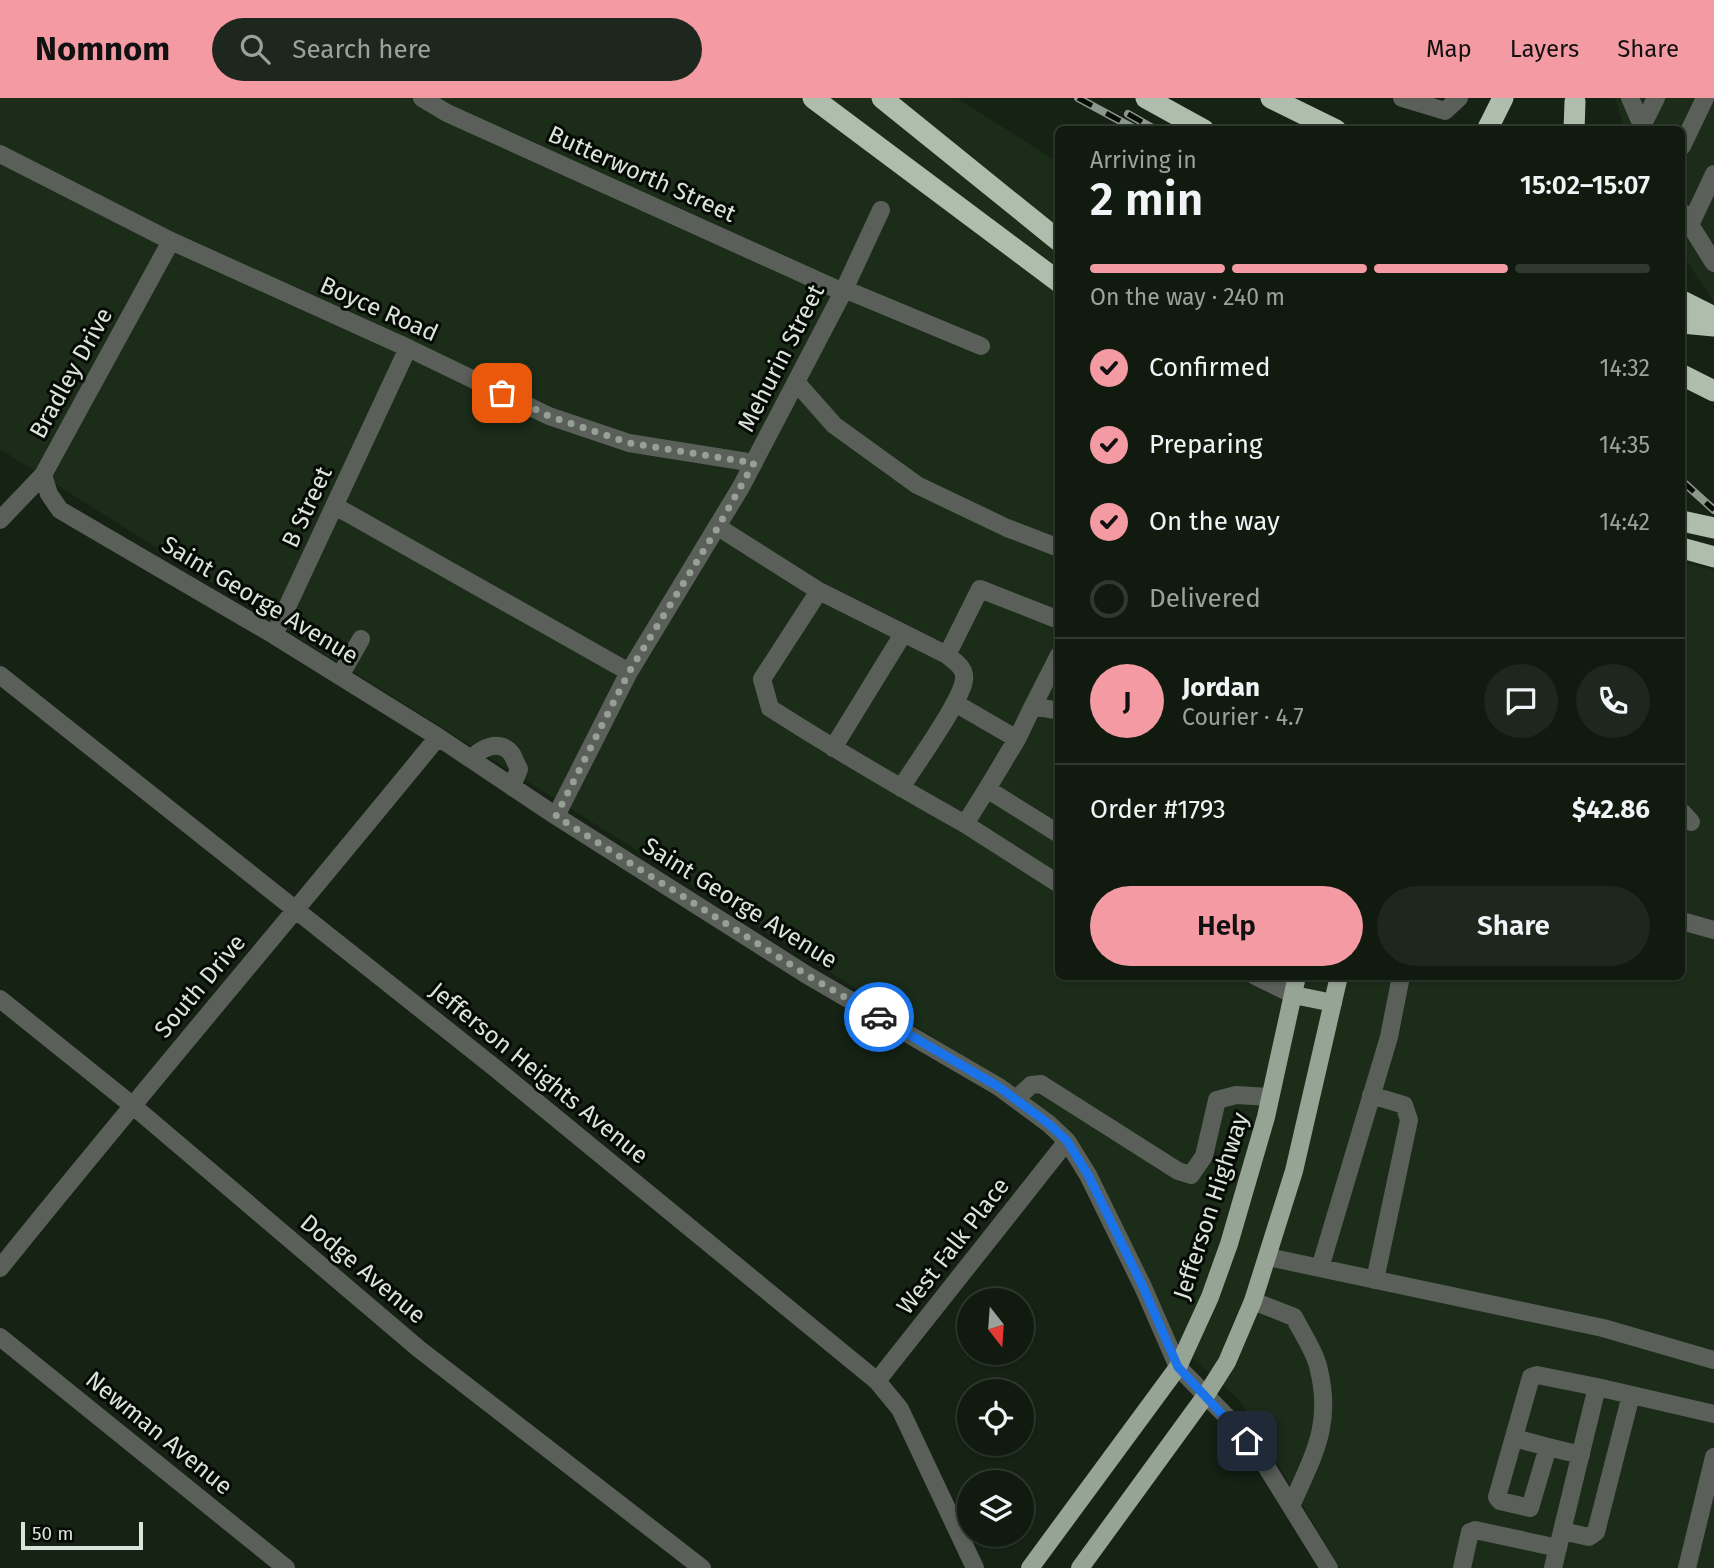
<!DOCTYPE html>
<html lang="en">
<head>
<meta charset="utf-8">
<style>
  :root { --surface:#101a0f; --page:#1e271d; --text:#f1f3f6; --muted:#9ca19e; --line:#30382f; --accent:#f49aa2 }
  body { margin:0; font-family:"Fira Sans",sans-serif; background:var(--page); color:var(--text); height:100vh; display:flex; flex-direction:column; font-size:26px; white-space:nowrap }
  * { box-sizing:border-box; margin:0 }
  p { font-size:23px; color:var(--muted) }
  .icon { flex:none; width:38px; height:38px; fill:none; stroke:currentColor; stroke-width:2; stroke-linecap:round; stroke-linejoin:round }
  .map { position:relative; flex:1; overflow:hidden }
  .side { position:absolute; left:1055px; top:28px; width:630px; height:854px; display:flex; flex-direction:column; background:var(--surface); border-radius:10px; box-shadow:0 2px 5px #0004,0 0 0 2px var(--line) }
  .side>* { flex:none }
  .needle { width:46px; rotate:163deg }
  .buttons { position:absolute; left:957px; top:1190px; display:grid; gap:14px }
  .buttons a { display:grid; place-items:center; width:77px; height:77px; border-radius:50%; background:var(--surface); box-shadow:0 2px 5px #0004,0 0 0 2px var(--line); font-size:35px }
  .scale { position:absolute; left:21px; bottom:18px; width:122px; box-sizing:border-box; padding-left:7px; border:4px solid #dbe4da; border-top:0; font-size:19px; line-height:24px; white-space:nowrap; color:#dbe4da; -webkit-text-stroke:5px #050a05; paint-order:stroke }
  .pin { position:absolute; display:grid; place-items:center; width:60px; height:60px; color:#fff; margin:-30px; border-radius:14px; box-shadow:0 4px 10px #0006 }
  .courier { position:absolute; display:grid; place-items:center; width:70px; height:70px; margin:-35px; border:5px solid #1a73e8; border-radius:50%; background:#fff; color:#222; box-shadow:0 2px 9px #0007 }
  .head em { font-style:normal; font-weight:600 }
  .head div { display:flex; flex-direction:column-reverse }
  .head { display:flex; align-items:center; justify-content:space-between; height:119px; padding:0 35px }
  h1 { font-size:46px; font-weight:600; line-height:52px }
  .bar { display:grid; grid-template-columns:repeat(4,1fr); gap:10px 7px; align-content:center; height:84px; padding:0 35px }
  .bar i { height:9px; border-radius:5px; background:var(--line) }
  .bar .current { background:var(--accent) }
  .bar p { grid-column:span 4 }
  .line { display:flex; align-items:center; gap:18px; padding:0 35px; border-top:2px solid var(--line) }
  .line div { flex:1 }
  .round { display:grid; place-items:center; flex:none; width:74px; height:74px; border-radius:37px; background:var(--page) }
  ol { padding:0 35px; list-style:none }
  li { display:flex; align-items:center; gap:21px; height:77px }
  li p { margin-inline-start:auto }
  li .icon { padding:7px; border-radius:50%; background:var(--accent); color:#111; stroke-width:4 }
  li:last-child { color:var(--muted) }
  li i { width:38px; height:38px; border:4px solid var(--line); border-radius:50% }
  .button { display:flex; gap:14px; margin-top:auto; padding:14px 35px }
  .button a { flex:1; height:80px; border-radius:42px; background:var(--accent); color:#111; font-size:28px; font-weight:600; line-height:80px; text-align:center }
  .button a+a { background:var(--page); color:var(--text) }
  header { display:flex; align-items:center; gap:42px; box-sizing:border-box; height:98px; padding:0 35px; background:var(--accent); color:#111 }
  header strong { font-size:33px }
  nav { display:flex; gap:38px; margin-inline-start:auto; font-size:24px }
  .search { width:490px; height:63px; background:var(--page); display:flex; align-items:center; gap:18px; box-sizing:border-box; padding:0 24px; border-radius:38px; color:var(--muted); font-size:26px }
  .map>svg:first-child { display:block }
</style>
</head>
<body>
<header>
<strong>Nomnom</strong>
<div class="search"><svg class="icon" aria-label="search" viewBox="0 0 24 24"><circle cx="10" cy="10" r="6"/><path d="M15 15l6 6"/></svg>Search here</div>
<nav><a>Map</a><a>Layers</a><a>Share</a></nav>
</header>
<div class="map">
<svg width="1714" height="1470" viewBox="0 0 1714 1470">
  <rect width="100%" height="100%" fill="#152214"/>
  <!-- built -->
  <path fill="#1b2c19" d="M0 0H957L1059 65V878H1682V464L1714 472V1470H1340L1240 1303 1173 1242 1089 1065 1058 1022 1004 984 0 351Z
    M1615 0H1714V204L1682 156V32L1625 31Z"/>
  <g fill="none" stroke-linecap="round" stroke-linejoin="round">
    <!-- minor -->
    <path stroke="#5a6059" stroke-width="18" d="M422 0 447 15 843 194
      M1402 0 1445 13 1459 0
      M1630 0 1644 32
      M1642 28 1656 0
      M1682 48 1705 0
      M0 56 171 143 408 250 549 318 629 345 754 365
      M1682 114 1714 165
      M1690 127 1714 76
      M844 191 981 248
      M796 284 834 327 917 387 1007 430 1059 450
      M43 377 49 396 60 412 274 537 438 639 556 718 807 877 999 989 1049 1026 1067 1043 1088 1077 1143 1189 1178 1269 1233 1325 1261 1360 1329 1470
      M335 408 629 574 556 718
      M0 422 43 377 171 143
      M718 429 819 493
      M274 537 408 250
      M947 557 980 491 1059 522
      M1059 557 1033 608 1059 613
      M629 574 741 389 843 194 881 112
      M0 577 495 970 877 1283 900 1311 975 1470
      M340 578 361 541
      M955 605 1017 641 987 691
      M1017 641 1033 608
      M833 650 903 536
      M471 661C481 650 499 641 511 655 514 659 516 666 519 671L512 689
      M901 690C915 667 961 604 964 582 966 570 955 564 947 557L819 493 762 581 770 610C834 651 899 689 965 726
      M1682 714 1691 724
      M1059 736 987 691 965 726 1059 786
      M1682 823 1714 832
      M1255 878 1294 897
      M0 901 132 1007 419 1251 702 1470
      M1371 997 1404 1007 1409 1022 1375 1182
      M1016 1001 1031 987 1041 986 1178 1073 1191 1077 1204 1058 1217 1002 1236 997 1270 999
      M1268 1159 1603 1230 1714 1262
      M0 1170C144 991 293 817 438 639
      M1320 1170 1389 939 1401 878
      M1253 1203 1294 1219C1302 1235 1314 1252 1318 1268 1333 1326 1314 1356 1291 1408
      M0 1239 286 1470
      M877 1283 1067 1043
      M1514 1340 1548 1349
      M1581 1357 1548 1349 1530 1410 1500 1403 1497 1399 1531 1279 1537 1277 1597 1289
      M1562 1433 1589 1439 1596 1434 1631 1297
      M1462 1470 1470 1434 1475 1432 1558 1450
      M1553 1470 1597 1289 1714 1316
      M1687 1470 1714 1359"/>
    <!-- major -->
    <path stroke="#96a495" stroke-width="18" d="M1294 897 1333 905
      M1030 1470 1178 1269 1210 1199 1229 1146 1266 1019 1297 878
      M1080 1470 1206 1297 1227 1264 1253 1203 1294 1073 1339 878"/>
    <!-- highway -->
    <path stroke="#aebeac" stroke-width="21" d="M813 0 1059 184
      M882 0 1059 143
      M1146 0 1204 32
      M1271 0 1336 32
      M1487 32 1503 0
      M1574 32 1575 4
      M1682 203 1714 219
      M1682 225 1714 228
      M1682 277 1714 293
      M1682 423 1714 430
      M1682 450 1714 459"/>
    <!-- rail casing -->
    <g stroke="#8d988c" stroke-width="8">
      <path id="rail" d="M1078 0 1137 32
        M1128 16 1156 32
        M1682 383 1714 412"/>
    </g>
    <!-- rail -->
    <use href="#rail" stroke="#050a05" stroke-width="5" stroke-dasharray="16" stroke-linecap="butt"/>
  </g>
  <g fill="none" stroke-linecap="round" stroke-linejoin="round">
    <!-- done -->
    <path stroke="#96a095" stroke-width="7" stroke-dasharray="0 12.6" d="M502 295 549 318 629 345 754 365 718 429 629 574 556 718 807 877 879 919"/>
    <!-- route -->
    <path stroke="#1a73e8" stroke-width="9" d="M879 919 999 989 1049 1026 1067 1043 1088 1077 1143 1189 1178 1269 1247 1343"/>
  </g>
  <g text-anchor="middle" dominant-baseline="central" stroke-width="6" stroke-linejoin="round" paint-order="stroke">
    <!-- street labels -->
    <g font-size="24" fill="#dbe4da" stroke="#050a05">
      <text transform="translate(642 76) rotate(24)">Butterworth Street</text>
      <text transform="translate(379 211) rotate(24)">Boyce Road</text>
      <text transform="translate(781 260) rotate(-63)">Mehurin Street</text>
      <text transform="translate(71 275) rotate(-61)">Bradley Drive</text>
      <text transform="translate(307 409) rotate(-65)">B Street</text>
      <text transform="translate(260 502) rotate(31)">Saint George Avenue</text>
      <text transform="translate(740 805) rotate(32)">Saint George Avenue</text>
      <text transform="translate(200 888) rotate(-50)">South Drive</text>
      <text transform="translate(539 975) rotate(39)">Jefferson Heights Avenue</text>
      <text transform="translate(1211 1108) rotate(-72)">Jefferson Highway</text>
      <text transform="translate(953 1148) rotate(-52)">West Falk Place</text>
      <text transform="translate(363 1171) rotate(40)">Dodge Avenue</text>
      <text transform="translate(159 1335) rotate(39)">Newman Avenue</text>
    </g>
  </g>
</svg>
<div class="buttons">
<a><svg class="needle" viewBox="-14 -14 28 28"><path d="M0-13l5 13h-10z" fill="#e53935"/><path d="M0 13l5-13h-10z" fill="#9ca19e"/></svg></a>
<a><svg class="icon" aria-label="locate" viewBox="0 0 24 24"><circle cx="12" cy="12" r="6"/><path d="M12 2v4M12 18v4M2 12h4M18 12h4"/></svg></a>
<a><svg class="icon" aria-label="layers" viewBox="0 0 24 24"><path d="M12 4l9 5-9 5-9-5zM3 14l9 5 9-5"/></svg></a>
</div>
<div class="scale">50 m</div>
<div class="pin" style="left:502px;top:295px;background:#ea580c"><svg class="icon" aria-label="bag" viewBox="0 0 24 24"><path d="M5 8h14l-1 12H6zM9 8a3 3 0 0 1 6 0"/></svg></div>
<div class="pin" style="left:1247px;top:1343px;background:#1f2937"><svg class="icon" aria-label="home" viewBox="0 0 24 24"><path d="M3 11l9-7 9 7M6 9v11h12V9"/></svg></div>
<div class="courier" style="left:879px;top:919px"><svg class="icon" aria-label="car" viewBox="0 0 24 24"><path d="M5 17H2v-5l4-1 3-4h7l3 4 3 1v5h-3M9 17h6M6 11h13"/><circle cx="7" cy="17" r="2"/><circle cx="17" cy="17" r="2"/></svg></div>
<section class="side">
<div class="head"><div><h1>2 min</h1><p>Arriving in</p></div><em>15:02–15:07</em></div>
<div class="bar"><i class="current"></i><i class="current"></i><i class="current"></i><i></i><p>On the way · 240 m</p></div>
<ol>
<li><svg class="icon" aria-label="check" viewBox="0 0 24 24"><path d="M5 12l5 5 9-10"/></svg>Confirmed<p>14:32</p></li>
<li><svg class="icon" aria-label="check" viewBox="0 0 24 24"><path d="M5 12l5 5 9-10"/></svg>Preparing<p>14:35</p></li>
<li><svg class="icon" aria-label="check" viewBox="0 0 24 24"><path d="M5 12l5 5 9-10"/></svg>On the way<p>14:42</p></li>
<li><i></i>Delivered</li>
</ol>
<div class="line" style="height:126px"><b class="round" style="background:var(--accent);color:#111">J</b><div><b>Jordan</b><p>Courier · 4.7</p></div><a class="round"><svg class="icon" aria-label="chat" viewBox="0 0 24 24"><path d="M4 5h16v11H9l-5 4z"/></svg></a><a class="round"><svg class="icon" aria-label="phone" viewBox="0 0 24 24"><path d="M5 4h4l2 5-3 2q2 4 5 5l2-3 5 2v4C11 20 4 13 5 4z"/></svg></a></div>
<div class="line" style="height:91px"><div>Order #1793</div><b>$42.86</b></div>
<div class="button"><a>Help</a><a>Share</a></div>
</section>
</div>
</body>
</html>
